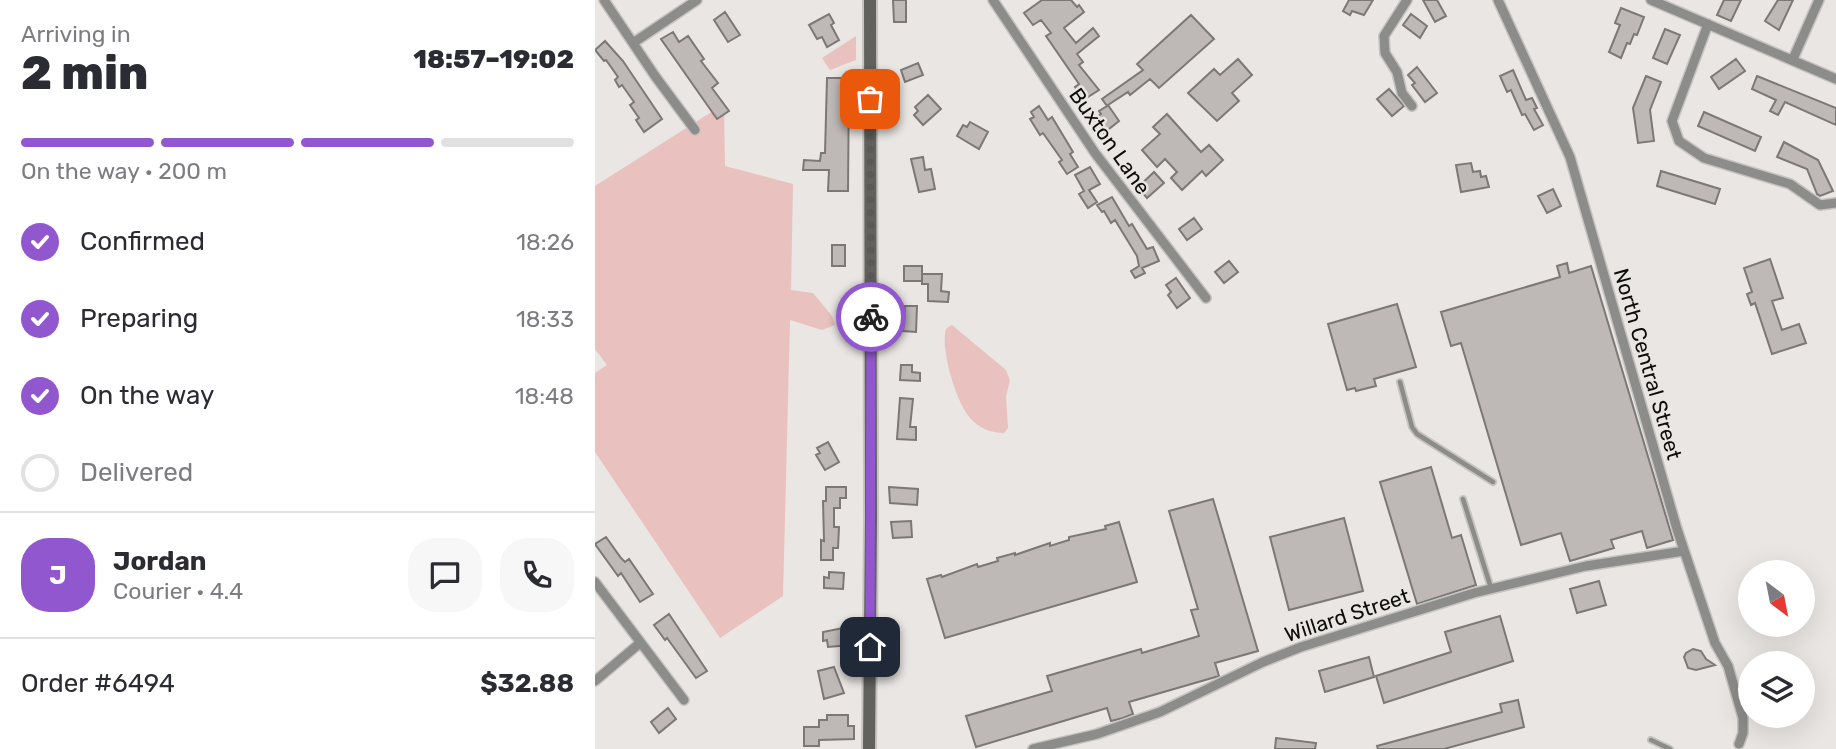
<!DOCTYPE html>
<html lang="en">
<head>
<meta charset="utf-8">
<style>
  :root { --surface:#fff; --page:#f7f7f7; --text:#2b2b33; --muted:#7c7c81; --line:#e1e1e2; --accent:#9157cf }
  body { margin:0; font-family:Rubik,sans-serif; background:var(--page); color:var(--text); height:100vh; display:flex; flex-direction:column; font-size:26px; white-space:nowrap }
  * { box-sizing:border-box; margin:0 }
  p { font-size:23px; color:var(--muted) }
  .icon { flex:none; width:38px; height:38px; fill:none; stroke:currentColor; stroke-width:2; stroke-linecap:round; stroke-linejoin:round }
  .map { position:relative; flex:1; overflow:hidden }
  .side { display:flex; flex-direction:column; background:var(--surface); width:595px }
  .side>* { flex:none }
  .needle { width:46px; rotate:148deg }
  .buttons { position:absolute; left:1143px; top:560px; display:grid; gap:14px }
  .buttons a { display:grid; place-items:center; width:77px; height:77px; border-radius:50%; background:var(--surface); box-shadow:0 7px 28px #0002; font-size:35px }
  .pin { position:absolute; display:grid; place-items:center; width:60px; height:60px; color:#fff; margin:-30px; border-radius:14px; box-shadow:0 4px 10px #0006 }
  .courier { position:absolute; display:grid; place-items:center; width:70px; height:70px; margin:-35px; border:5px solid #9157cf; border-radius:50%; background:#fff; color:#222; box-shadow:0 2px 9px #0007 }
  .overview em { font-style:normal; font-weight:800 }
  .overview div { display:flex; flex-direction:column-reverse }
  .overview { display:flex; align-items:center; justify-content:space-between; height:119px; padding:0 21px }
  h1 { font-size:46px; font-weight:800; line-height:52px }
  .bar { display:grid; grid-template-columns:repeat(4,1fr); gap:10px 7px; align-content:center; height:84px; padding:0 21px }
  .bar i { height:9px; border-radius:5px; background:var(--line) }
  .bar .current { background:var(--accent) }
  .bar p { grid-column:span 4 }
  .line { display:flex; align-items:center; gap:18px; padding:0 21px; border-top:2px solid var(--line) }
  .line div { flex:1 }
  .round { display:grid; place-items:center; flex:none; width:74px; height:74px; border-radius:28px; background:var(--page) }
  ol { padding:0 21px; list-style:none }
  li { display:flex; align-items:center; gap:21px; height:77px }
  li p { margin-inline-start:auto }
  li .icon { padding:7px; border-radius:50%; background:var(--accent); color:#fff; stroke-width:4 }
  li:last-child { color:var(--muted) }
  li i { width:38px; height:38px; border:4px solid var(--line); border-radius:50% }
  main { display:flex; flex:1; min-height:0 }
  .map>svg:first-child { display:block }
</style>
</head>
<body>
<main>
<section class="side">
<div class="overview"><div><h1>2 min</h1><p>Arriving in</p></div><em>18:57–19:02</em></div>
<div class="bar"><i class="current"></i><i class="current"></i><i class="current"></i><i></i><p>On the way · 200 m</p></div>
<ol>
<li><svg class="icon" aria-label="check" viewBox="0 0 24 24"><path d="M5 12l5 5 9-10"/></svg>Confirmed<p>18:26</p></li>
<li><svg class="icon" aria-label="check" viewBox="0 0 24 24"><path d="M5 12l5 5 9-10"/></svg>Preparing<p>18:33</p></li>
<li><svg class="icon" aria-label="check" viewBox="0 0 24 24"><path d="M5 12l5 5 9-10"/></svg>On the way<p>18:48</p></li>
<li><i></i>Delivered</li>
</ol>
<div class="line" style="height:126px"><b class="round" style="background:var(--accent);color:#fff">J</b><div><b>Jordan</b><p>Courier · 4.4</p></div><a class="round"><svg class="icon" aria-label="chat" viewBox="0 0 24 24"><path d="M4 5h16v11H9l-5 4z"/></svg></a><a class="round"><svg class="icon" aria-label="phone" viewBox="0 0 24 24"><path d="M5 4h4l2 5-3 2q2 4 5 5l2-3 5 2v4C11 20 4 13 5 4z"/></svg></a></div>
<div class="line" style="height:91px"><div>Order #6494</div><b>$32.88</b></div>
</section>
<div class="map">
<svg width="1241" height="749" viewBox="0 0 1241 749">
  <rect width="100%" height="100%" fill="#e9e6e3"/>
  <!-- green -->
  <path fill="#e9c1be" d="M261 36V60L235 70 227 58Z
    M129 104 130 166 198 184 196 290 218 293 237 316 240 325 227 330 195 320 188 596 125 638 0 452V373L12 365 0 349V186Z
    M357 325 411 370 415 381 411 396 413 428 409 433C396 433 384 428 375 418 361 402 345 348 351 329Z"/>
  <!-- building -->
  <path fill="#beb9b7" stroke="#7c7876" stroke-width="2" d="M298 0H311V22H299Z
    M447 0H476L482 7 484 5 489 12 469 28 481 43 498 28 504 36 482 54 488 62 484 65 504 90 488 100 480 87 484 84 451 36 456 33 446 20 438 25 429 13Z
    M754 0H778L769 15 757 11 755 15 748 11Z
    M828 0H842L851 16 840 22Z
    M1129 0H1146L1136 21 1122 15Z
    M1183 0H1198L1184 30 1170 21Z
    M1026 8 1049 17 1042 35 1039 34 1035 44 1032 43 1026 58 1014 52 1025 25 1020 23Z
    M130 12 145 35 133 42 119 20Z
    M234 14 239 23 236 25 244 40 232 47 227 37 222 39 214 25Z
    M816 14 832 26 825 38 808 25Z
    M596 15 619 39 564 88 555 79 535 95 533 92 513 105 524 121 509 133 499 119 506 114 504 111 512 106 507 99 548 70 542 64Z
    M1070 29 1085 35 1072 64 1058 58Z
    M78 32 84 42 93 36 109 59 106 61 123 83 117 88 134 111 122 119 66 39Z
    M10 41 28 61 67 119 49 132 41 120 44 118 35 105 39 102 27 85 24 87 20 80 23 77 11 60 9 61 0 50Z
    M643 59 657 75 637 93 644 101 622 121 593 93 619 69 625 75Z
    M1141 59 1150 71 1124 89 1116 77Z
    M323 63 328 75 310 82 306 70Z
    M822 67 842 93 830 102 817 85 820 83 813 75Z
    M918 70 931 100 937 98 942 108 939 109 948 125 939 130 930 114 927 115 916 90 912 92 905 76Z
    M1051 76 1066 82 1055 110 1059 141 1043 143 1038 108Z
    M1162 76 1241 108V125L1190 102 1183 115 1175 111 1181 100 1157 89Z
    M232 78H254L253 191H233L234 170H208L209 160 225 161 226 153H230Z
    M794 89 809 106 797 116 782 99Z
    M333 95 346 109 328 125 319 115 323 111 320 107Z
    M444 106 453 120 457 117 478 152 475 154 483 167 472 174 464 162 467 160 448 133 445 135 435 119 439 117 436 112Z
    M1109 112 1166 137 1160 151 1103 126Z
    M572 114 606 152 614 145 628 160 611 176 607 171 587 190 576 178 582 172 570 159 562 167 547 150 565 134 558 127Z
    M375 122 393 132 384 149 362 136 368 125 372 127Z
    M1189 142 1223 160 1238 191 1225 196 1222 194 1212 169 1182 157Z
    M328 157 330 170 336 169 340 189 324 192 316 159Z
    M876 163 878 172 885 171 886 177 891 176 894 187 866 192 861 165Z
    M495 167 505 184 494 190 502 202 493 208 484 194 489 191 480 175Z
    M1066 171 1125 189 1120 204 1062 186Z
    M559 172 569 183 552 198 543 187Z
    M958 189 966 206 952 213 943 196Z
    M517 197 534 226 537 224 552 249 558 247 564 261 547 268 550 273 540 278 536 271 544 266 542 256 520 220 516 223 509 211 507 212 502 205Z
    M599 218 607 229 592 240 584 229Z
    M237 245H250V266H237Z
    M1175 259 1188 298 1177 301 1187 330 1204 324 1211 343 1177 354 1160 303 1156 305 1152 294 1157 292 1149 268Z
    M634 261 643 272 629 283 620 272Z
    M972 263 974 273 996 266 1078 540 1052 548 1047 531 1016 540 1019 548 975 561 966 533 926 545 866 343 856 346 846 312 965 277 962 266Z
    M309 266H327V281H309Z
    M327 274H347L346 291 354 292 353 302 333 301V284H327Z
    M581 278 595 298 582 308 573 295 576 292 571 285Z
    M802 304 821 367 779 379 781 386 761 391 760 388 752 390 733 324Z
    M310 306H322L321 332 308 331Z
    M306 365H317V372L325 373V381L305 380Z
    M305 398 318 399 315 427H321V440L302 439Z
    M233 442 244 462 230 470 221 455 225 453 222 448Z
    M836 467 857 538 866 535 881 585 822 604 785 482Z
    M231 487H251V498H245V508H239V527H244L243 548H238V560H226V540L229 541 228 501H231Z
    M294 487 323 489 322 505 295 503Z
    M618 499 663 651 620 663 624 676 534 702 538 714 528 718 516 721 512 708 381 747 371 716 457 691 452 676 546 649 547 653 604 636 596 610 603 609 574 511Z
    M749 518 768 591 694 610 675 537Z
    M316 521 317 537 298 538 296 522Z
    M524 522 542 582 350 638 332 579 346 575 347 577 382 564 383 567 403 561 402 558 420 553V555L455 543V546L474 540V537L511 529 510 526Z
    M11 537 26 558 30 562 34 559 58 594 45 602 26 573 23 576 0 544Z
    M234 572 249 573 248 589 229 588V577L234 578Z
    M1004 581 1011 605 982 613 975 589Z
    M74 614 112 671 101 678 72 638 70 640 59 625Z
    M905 616 918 661 789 703 781 676 856 652 850 632Z
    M253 627 255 645 233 647 232 640 228 641V632Z
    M1098 649 1106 651 1111 659 1120 665 1101 670 1093 668 1089 657 1091 653Z
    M774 657 779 677 730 692 724 671Z
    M239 667 249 693 229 699 223 671Z
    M923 700 929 727 849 749H783L782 746 907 712 905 704Z
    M73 708 81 719 64 733 56 722Z
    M232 715H253V726H259V739L224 740V746H209V727H224V720H232Z
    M681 738 721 743 720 749H680Z"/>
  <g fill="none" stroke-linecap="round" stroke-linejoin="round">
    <!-- service casing -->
    <g stroke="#c6c3c0" stroke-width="8">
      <path id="service" d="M805 382 817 427 822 434 898 482
        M868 499 896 588
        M1056 740 1075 749"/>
    </g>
    <!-- minor casing -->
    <g stroke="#c6c3c0" stroke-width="12">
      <path id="minor" d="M9 0 60 76 100 130
        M398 0 500 153 611 298
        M812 0 789 36 790 53 802 72 807 93 817 106
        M903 0 975 157 1082 529 1120 643 1133 666 1148 718V733L1144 744
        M1056 0 1241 79
        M1113 24 1077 121 1084 141 1109 158 1195 184 1225 205 1241 203
        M38 43 102 0
        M1198 59 1224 0
        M0 582 89 700
        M0 681 45 643
        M438 749 502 734 565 712 668 662 706 647 879 593 991 566 1089 551"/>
    </g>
    <!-- secondary casing -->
    <g stroke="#c6c3c0" stroke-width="16">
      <path id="secondary" d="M274 749 276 518 275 0"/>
    </g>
    <!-- service -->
    <use href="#service" stroke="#8c8c8a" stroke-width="4.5"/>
    <!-- minor -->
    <use href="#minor" stroke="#8c8c8a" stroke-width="9"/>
    <!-- secondary -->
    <use href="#secondary" stroke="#61615e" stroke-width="12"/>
  </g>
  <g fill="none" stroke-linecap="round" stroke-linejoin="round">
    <!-- done -->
    <path stroke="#5b5957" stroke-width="7" stroke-dasharray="0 12.6" d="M275 99 276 317"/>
    <!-- route -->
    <path stroke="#9157cf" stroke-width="9" d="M275 647 276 317"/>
  </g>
  <g text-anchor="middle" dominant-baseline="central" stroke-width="5" stroke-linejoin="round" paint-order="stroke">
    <!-- street labels -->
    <g font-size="21" fill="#0e0d0b" stroke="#e9e6e3">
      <text transform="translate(515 141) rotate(55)">Buxton Lane</text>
      <text transform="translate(1053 364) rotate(74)">North Central Street</text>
      <text transform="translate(752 615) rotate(-18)">Willard Street</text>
    </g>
  </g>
</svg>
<div class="buttons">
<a><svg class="needle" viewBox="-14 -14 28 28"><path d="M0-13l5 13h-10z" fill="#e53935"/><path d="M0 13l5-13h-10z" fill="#7c7c81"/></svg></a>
<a><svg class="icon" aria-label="layers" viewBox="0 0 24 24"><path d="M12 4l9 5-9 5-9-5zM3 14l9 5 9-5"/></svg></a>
</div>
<div class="pin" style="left:275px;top:99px;background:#ea580c"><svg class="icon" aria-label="bag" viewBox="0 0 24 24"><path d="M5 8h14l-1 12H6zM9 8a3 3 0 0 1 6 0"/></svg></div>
<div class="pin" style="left:275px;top:647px;background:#1f2937"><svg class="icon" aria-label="home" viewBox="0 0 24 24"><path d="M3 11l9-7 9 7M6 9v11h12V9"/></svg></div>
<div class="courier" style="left:276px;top:317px"><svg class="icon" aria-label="bike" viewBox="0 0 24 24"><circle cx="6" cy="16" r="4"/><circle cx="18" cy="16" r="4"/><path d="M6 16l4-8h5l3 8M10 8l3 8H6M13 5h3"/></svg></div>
</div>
</main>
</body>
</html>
